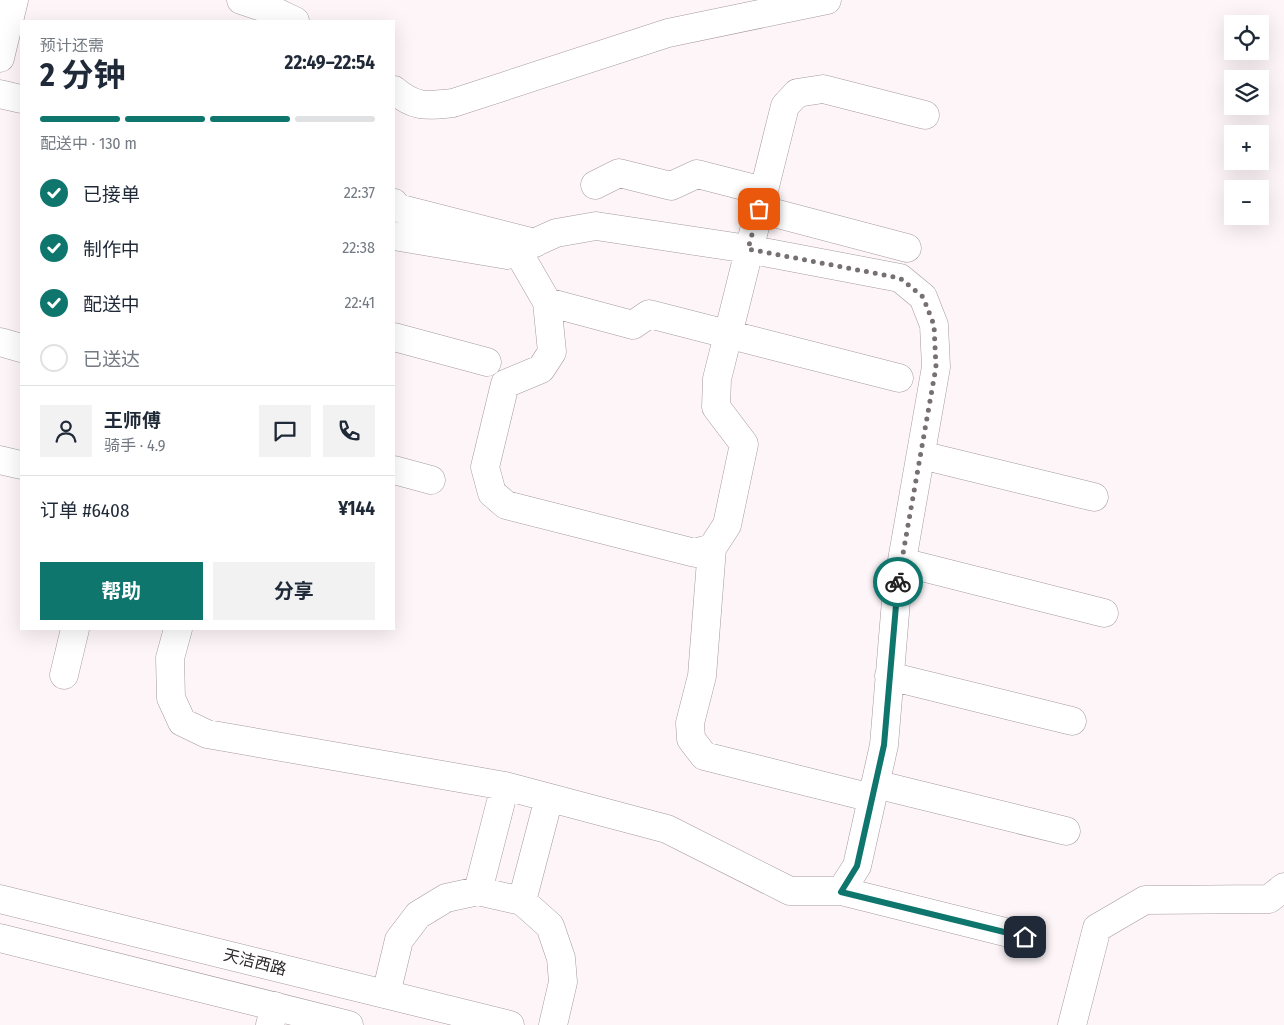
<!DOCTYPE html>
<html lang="zh">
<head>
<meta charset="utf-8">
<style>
  :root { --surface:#fff; --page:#f2f2f3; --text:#1f2937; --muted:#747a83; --line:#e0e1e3; --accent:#0f766e }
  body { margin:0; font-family:"Fira Sans Condensed","Noto Sans SC",sans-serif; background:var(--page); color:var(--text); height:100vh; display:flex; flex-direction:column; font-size:19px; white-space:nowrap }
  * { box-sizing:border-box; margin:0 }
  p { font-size:16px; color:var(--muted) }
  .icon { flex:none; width:28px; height:28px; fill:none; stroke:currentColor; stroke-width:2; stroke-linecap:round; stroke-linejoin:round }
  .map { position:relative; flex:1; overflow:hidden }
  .details { position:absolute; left:20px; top:20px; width:375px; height:610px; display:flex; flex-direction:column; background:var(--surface); border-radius:0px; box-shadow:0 5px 20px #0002 }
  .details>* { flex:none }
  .buttons { position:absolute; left:1224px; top:15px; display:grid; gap:10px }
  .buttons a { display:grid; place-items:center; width:45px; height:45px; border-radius:0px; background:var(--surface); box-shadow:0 5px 20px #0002; font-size:25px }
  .pin { position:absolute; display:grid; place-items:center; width:42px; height:42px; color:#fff; margin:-21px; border-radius:10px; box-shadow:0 2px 8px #0006 }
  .courier { position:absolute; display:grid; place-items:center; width:50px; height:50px; margin:-25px; border:4px solid #0f766e; border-radius:50%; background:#fff; color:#222; box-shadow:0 1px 6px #0007 }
  .headline em { font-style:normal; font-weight:700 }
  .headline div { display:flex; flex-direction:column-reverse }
  .headline { display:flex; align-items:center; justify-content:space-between; height:85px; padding:0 20px }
  h1 { font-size:32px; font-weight:700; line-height:38px }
  .bar { display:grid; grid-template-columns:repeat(4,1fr); gap:8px 5px; align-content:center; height:60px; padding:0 20px }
  .bar i { height:6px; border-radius:4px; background:var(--line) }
  .bar .active { background:var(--accent) }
  .bar p { grid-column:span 4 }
  .line { display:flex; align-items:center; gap:12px; padding:0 20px; border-top:1px solid var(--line) }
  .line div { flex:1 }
  .round { display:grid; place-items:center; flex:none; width:52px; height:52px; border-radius:0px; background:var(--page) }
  ol { padding:0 20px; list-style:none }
  li { display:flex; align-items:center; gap:15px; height:55px }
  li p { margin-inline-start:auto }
  li .icon { padding:5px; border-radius:50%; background:var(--accent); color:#fff; stroke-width:4 }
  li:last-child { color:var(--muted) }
  li i { width:28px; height:28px; border:2px solid var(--line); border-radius:50% }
  .button { display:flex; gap:10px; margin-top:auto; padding:10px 20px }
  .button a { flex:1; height:58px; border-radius:0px; background:var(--accent); color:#fff; font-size:20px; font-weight:700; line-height:58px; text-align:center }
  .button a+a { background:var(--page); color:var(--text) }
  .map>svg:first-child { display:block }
</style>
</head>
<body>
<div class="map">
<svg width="1284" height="1025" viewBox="0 0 1284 1025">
  <rect width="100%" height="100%" fill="#fdf5f8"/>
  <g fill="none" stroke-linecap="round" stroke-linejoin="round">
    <!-- minor casing -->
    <g stroke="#a69a9e" stroke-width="29">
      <path id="minor" d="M241 0 274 11 295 21
        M394 90C415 108 427 106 453 103L668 33 827 0
        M0 94 21 99
        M595 185 619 173 671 186 697 174 763 191
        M394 203 398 208 535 243
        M759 209 907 248
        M517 250 547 302 552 352 541 369 505 384 485 467 492 493 506 505 695 553 712 548 727 525 744 444 716 407 717 379 785 106 797 93 823 89 925 115
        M547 302 633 325 649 314 899 378
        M394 337 487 362
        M0 342 21 348
        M921 455 1094 497
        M0 460 21 465
        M394 470 431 480
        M712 548 702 676 690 723 691 739 704 756 872 798
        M902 562 1104 613
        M178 629 170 658 171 698 182 722 207 734 505 786 667 829 790 891H841L857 866 884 745 897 589 936 367 934 325 923 297 900 278 748 249 596 226 556 233 507 255 394 236
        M64 675 75 629
        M889 676 1072 721
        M875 784 1066 831
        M478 891 505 786
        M841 891 1025 937
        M522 901 549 798
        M386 994 399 940 418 915 446 898 478 891 522 901 550 926 561 958 563 982 553 1025
        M270 1025 275 1006
        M1072 1025 1097 928 1145 900 1269 899 1284 887"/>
    </g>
    <!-- tertiary casing -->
    <g stroke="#a69a9e" stroke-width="29">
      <path id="tertiary" d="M0 58 14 0"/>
    </g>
    <!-- secondary casing -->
    <g stroke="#a69a9e" stroke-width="29">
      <path id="secondary" d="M0 899 510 1025
        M0 938 349 1025"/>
    </g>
    <!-- minor -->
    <use href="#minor" stroke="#fff" stroke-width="28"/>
    <!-- tertiary -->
    <use href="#tertiary" stroke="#fff" stroke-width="28"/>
    <!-- secondary -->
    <use href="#secondary" stroke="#fff" stroke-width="28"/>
  </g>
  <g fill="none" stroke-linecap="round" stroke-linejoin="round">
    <!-- done -->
    <path stroke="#767072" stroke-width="5" stroke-dasharray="0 9" d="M759 209 748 249 900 278 923 297 934 325 936 367 898 582"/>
    <!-- route -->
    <path stroke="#0f766e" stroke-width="6" d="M898 582 884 745 857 866 841 892 1025 937"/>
  </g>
  <g text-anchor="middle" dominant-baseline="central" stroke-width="4" stroke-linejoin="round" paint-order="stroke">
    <!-- street labels -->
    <g font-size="16" fill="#2d282a" stroke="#fff">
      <text transform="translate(255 962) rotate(14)">天洁西路</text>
    </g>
  </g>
</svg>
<div class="buttons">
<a><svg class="icon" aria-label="locate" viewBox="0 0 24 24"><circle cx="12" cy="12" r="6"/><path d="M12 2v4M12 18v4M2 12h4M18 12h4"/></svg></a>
<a><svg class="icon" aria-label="layers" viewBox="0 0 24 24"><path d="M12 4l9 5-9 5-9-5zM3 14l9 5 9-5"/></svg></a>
<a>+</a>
<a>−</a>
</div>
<div class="pin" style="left:759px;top:209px;background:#ea580c"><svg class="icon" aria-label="bag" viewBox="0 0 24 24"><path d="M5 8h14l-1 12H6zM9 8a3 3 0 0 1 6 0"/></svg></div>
<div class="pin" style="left:1025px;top:937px;background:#1f2937"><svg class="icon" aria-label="home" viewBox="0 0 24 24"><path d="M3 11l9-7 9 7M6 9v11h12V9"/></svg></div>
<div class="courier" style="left:898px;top:582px"><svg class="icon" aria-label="bike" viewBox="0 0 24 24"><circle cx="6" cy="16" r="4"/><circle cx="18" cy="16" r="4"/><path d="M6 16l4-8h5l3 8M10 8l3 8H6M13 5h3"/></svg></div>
<section class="details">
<div class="headline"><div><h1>2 分钟</h1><p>预计还需</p></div><em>22:49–22:54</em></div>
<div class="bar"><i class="active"></i><i class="active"></i><i class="active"></i><i></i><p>配送中 · 130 m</p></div>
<ol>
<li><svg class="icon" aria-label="check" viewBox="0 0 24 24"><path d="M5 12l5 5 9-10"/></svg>已接单<p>22:37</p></li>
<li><svg class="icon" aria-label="check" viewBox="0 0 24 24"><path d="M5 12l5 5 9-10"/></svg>制作中<p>22:38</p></li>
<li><svg class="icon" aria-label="check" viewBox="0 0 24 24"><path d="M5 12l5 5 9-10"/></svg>配送中<p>22:41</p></li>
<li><i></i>已送达</li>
</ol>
<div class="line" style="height:90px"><a class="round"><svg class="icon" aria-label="person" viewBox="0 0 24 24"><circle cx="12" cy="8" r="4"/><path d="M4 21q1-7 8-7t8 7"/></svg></a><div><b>王师傅</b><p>骑手 · 4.9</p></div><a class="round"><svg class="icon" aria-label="chat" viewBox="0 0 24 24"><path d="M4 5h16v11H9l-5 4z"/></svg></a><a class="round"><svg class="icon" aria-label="phone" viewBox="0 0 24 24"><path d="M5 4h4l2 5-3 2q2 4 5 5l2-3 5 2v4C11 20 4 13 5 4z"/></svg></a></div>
<div class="line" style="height:65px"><div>订单 #6408</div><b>¥144</b></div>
<div class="button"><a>帮助</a><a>分享</a></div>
</section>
</div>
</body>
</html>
